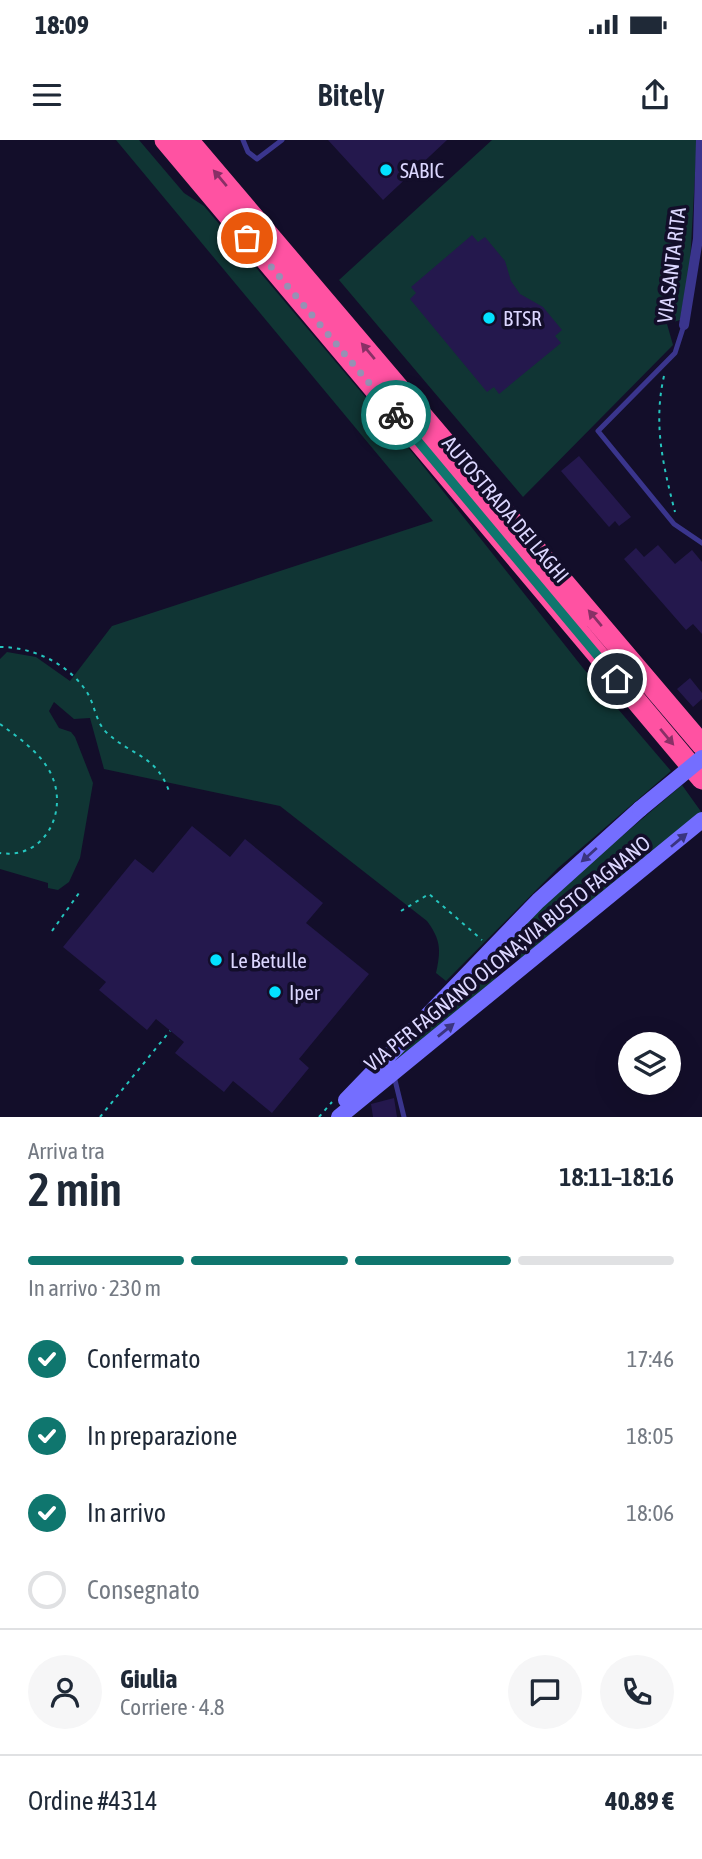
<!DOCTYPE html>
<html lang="it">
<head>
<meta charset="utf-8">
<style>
  :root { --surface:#fff; --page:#f6f6f7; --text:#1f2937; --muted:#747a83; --line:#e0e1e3; --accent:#0f766e }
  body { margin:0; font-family:"Asap Condensed",sans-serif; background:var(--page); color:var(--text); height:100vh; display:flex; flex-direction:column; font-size:26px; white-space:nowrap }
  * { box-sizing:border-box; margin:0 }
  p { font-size:23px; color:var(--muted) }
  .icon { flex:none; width:38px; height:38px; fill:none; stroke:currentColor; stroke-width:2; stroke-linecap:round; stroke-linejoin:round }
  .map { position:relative; height:977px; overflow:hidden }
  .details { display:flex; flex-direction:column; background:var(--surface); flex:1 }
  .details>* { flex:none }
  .tools { position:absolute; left:618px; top:892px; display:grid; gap:14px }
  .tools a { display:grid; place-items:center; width:63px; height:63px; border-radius:50%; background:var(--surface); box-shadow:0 7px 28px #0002; font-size:35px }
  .pin { position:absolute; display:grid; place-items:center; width:60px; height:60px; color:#fff; margin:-30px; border:4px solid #fff; border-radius:50%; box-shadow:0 2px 7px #0007 }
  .courier { position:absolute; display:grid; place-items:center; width:70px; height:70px; margin:-35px; border:5px solid #0f766e; border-radius:50%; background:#fff; color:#222; box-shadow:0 2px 9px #0007 }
  .overview em { font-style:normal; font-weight:600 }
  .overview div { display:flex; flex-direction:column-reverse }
  .overview { display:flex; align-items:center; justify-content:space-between; height:119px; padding:0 28px }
  h1 { font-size:46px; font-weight:600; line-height:52px }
  .bar { display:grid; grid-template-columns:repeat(4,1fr); gap:10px 7px; align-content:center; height:84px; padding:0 28px }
  .bar i { height:9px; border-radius:5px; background:var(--line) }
  .bar .selected { background:var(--accent) }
  .bar p { grid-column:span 4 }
  .line { display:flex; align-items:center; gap:18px; padding:0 28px; border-top:2px solid var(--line) }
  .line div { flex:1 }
  .round { display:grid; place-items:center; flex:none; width:74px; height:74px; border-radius:37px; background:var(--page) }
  ol { padding:0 28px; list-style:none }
  li { display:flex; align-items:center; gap:21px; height:77px }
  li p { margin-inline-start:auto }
  li .icon { padding:7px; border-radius:50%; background:var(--accent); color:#fff; stroke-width:4 }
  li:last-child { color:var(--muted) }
  li i { width:38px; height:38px; border:4px solid var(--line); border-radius:50% }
  .status { display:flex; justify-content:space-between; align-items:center; height:49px; padding:0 35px; background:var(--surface); direction:ltr }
  .status svg { height:19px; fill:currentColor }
  header { display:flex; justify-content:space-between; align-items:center; height:91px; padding:0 28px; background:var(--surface); font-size:32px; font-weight:600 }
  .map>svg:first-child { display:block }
</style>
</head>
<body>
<div class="status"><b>18:09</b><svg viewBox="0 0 49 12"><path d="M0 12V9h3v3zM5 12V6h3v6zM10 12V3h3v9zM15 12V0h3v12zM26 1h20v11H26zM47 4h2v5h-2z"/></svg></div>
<header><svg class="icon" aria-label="menu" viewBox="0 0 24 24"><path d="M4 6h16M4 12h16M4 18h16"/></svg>Bitely<svg class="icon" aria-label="share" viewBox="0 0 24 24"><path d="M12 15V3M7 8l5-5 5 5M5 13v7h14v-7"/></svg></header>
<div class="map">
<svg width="702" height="977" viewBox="0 0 702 977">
  <rect width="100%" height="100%" fill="#130e2a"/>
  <!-- green -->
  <path fill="#103534" d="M116 0H139L184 53 204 66 416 317 583 528 671 631 558 728 446 841 436 833C441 810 441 800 427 781L280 666 104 629 90 578 74 579 54 562 49 571 59 588 71 592 75 597 93 643 80 718 69 742 58 750 48 748V743L0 729V519L7 512 36 517 70 541 112 486 433 381Z
    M492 0H697L690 123 680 180 667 184 673 205 523 357 339 140Z
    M682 645 702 673 531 815 505 823 489 849 383 931 548 759Z"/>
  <!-- building -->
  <path fill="#24184d" d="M328 0H447L383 60Z
    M472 95 478 102 485 97 505 121 511 141 520 154 543 167 562 190 555 196 561 203 499 254 494 247 487 252 410 159 416 153 411 147Z
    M579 316 631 377 619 386 615 381 609 387 561 331Z
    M658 405 675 424 692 410 702 422V494L693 484 686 490 624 419 636 408 644 417Z
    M690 538 702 553V559L693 567 677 549Z
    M192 686 230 717 245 699 323 763 306 783 369 834 299 919 309 928 272 973 233 941 224 952 175 913 184 902 156 879 147 890 99 850 106 842 63 807 135 719 153 733Z
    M394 958 397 977H373L371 964Z"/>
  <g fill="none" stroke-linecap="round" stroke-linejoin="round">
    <!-- path -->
    <path stroke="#25c5be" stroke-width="2" stroke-dasharray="3.5 5" stroke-linecap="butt" d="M664 236C653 284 663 325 675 372
      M0 507C33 507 70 524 88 554 95 566 96 583 107 593 132 616 156 615 169 651
      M0 584C19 598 41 613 51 634 69 671 45 720 0 713
      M401 771 429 754 482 800
      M52 791 79 753 76 750
      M100 977 170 891
      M319 977 332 962"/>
    <!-- lane -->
    <path stroke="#3a358d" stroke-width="5" d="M243 0 248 12 257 19 282 0
      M684 185 675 213 598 291 674 384 702 403
      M394 936 404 977"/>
    <!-- street -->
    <path stroke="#3a358d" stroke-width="10" d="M684 185 698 99 701 0"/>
    <!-- secondary -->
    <path stroke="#746eff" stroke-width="16" d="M346 960 538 761 640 669
      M339 977 702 680"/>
    <!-- highway -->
    <path stroke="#ff52a2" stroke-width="21" d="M165 0 702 639
      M188 0 702 605"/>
    <!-- secondary-bridge -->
    <path stroke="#746eff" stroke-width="16" d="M640 669 702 618"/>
  </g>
  <!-- one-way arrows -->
  <defs><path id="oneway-solid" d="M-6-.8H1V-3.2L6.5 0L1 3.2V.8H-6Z" transform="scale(1.75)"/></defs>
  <g fill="#893066">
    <use href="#oneway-solid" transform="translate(220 38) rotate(-130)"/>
    <use href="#oneway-solid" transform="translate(368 211) rotate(-130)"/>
    <use href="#oneway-solid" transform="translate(595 478) rotate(-130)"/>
    <use href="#oneway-solid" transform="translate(667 597) rotate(50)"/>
  </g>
  <g fill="#3a347f">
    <use href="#oneway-solid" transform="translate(679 700) rotate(-40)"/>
    <use href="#oneway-solid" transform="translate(589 715) rotate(138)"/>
    <use href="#oneway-solid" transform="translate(446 890) rotate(-39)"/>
  </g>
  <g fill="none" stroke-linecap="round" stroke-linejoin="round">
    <!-- done -->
    <path stroke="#9691b4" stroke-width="7" stroke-dasharray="0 12.6" d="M247 98 396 275"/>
    <!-- route -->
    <path stroke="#0f766e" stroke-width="9" d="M396 275 617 539"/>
  </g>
  <!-- markers -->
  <g fill="#03e2ff" stroke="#130e2a" stroke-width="2.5">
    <circle cx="386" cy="30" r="7"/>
    <circle cx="489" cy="178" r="7"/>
    <circle cx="216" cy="820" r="7"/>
    <circle cx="275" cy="852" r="7"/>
  </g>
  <g text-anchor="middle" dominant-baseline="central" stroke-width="7" stroke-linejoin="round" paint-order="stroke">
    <!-- poi labels -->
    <g font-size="21" fill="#dcd7ff" stroke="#130e2a" text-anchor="start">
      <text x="400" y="30">SABIC</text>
      <text x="503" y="178">BTSR</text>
      <text x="230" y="820">Le Betulle</text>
      <text x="289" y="852">Iper</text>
    </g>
    <!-- street labels -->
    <g font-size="21" fill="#dcd7ff" stroke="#130e2a">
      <text transform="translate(671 125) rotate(-83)">VIA SANTA RITA</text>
      <text transform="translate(506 369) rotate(50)">AUTOSTRADA DEI LAGHI</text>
      <text transform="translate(507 813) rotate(-39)">VIA PER FAGNANO OLONA;VIA BUSTO FAGNANO</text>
    </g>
  </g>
</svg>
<div class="tools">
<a><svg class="icon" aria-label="layers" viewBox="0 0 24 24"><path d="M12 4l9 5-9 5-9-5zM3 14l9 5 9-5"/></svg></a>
</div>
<div class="pin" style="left:247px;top:98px;background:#ea580c"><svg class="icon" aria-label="bag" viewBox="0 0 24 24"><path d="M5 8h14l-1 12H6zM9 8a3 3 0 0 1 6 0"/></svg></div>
<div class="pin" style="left:617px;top:539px;background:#1f2937"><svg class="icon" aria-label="home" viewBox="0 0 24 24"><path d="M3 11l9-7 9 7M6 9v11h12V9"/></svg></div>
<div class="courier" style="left:396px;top:275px"><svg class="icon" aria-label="bike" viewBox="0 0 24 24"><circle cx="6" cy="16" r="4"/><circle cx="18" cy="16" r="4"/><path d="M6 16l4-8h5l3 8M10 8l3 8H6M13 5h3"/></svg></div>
</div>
<section class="details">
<div class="overview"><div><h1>2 min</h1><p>Arriva tra</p></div><em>18:11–18:16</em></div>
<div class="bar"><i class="selected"></i><i class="selected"></i><i class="selected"></i><i></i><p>In arrivo · 230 m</p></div>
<ol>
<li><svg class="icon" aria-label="check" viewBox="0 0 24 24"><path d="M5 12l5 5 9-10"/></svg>Confermato<p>17:46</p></li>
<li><svg class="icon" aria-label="check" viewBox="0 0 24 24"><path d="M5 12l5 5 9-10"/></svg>In preparazione<p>18:05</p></li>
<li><svg class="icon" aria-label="check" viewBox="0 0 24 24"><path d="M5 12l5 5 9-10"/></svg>In arrivo<p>18:06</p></li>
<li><i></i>Consegnato</li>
</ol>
<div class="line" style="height:126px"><a class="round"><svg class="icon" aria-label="person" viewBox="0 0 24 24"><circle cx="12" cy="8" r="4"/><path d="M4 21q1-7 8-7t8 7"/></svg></a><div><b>Giulia</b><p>Corriere · 4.8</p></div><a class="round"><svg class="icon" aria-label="chat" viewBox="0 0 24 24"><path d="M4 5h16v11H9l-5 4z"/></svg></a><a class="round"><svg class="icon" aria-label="phone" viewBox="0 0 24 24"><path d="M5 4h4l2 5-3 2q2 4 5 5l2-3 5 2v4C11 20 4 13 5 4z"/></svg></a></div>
<div class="line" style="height:91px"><div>Ordine #4314</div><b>40.89 €</b></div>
</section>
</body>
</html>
